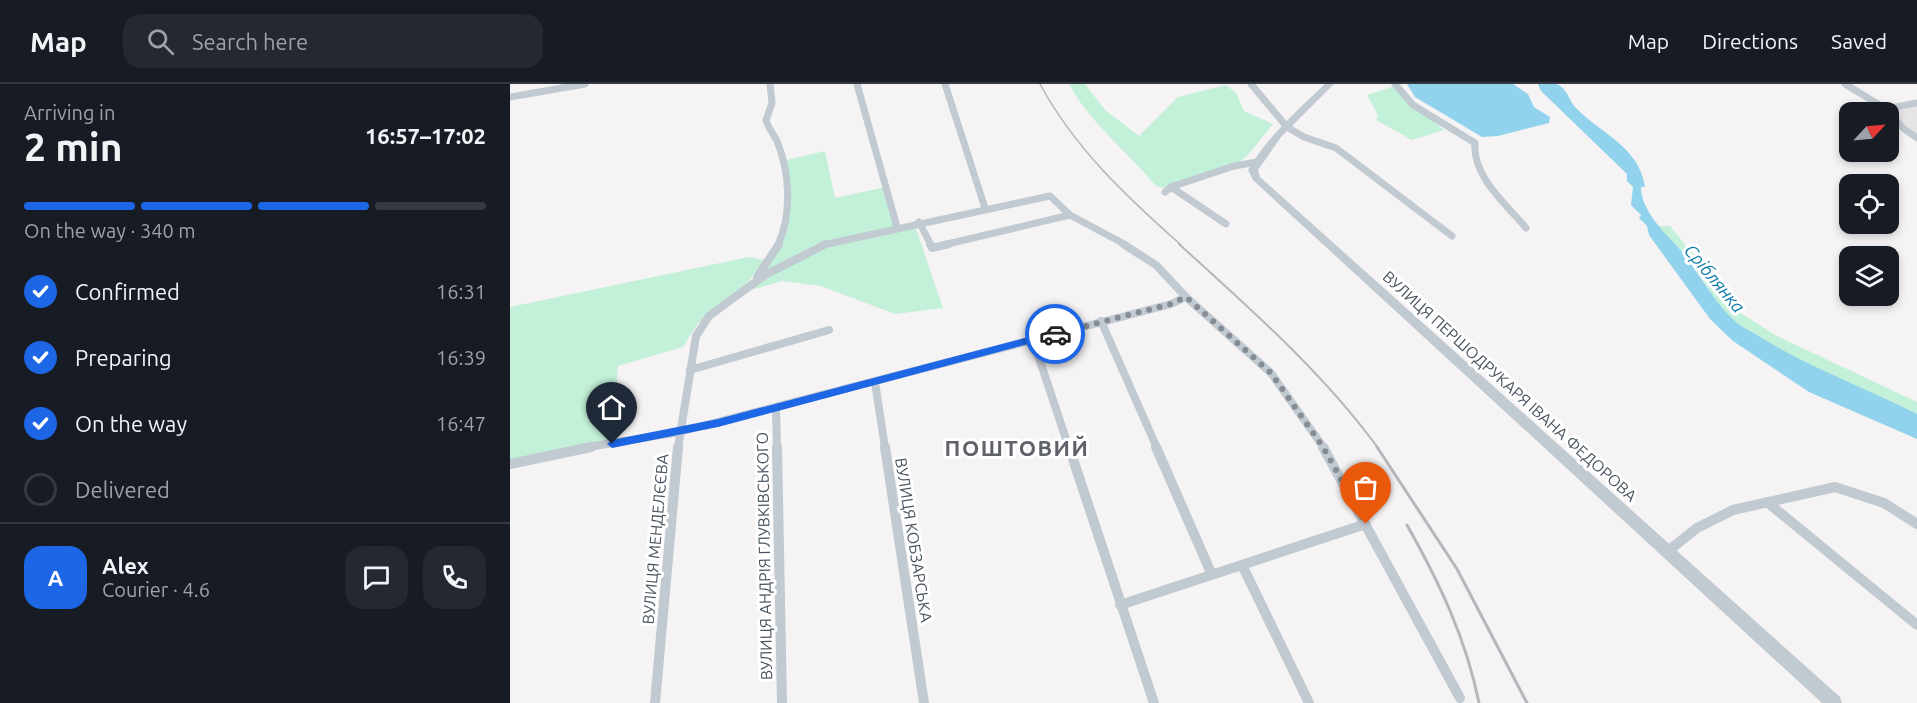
<!DOCTYPE html>
<html lang="en">
<head>
<meta charset="utf-8">
<style>
  :root { --surface:#171b24; --page:#242831; --text:#f1f3f6; --muted:#9ea1a6; --line:#363941; --accent:#1d66e5 }
  body { margin:0; font-family:Ubuntu,sans-serif; background:var(--page); color:var(--text); height:100vh; display:flex; flex-direction:column; font-size:22px; white-space:nowrap }
  * { box-sizing:border-box; margin:0 }
  p { font-size:20px; color:var(--muted) }
  .icon { flex:none; width:33px; height:33px; fill:none; stroke:currentColor; stroke-width:2; stroke-linecap:round; stroke-linejoin:round }
  .map { position:relative; flex:1; overflow:hidden }
  .drawer { display:flex; flex-direction:column; background:var(--surface); width:510px }
  .drawer>* { flex:none }
  .needle { width:39px; rotate:64deg }
  .fabs { position:absolute; left:1329px; top:18px; display:grid; gap:12px }
  .fabs a { display:grid; place-items:center; width:60px; height:60px; border-radius:12px; background:var(--surface); box-shadow:0 3px 9px #0003; font-size:30px }
  .pin { position:absolute; display:grid; place-items:center; width:51px; height:51px; color:#fff; margin:-62px -26px; border-radius:50% 50% 50% 0; rotate:-45deg; box-shadow:0 0 6px #0007 }
  .pin .icon { rotate:45deg }
  .courier { position:absolute; display:grid; place-items:center; width:60px; height:60px; margin:-30px; border:4px solid #1d66e5; border-radius:50%; background:#fff; color:#222; box-shadow:0 2px 8px #0007 }
  .headline em { font-style:normal; font-weight:600 }
  .headline div { display:flex; flex-direction:column-reverse }
  .headline { display:flex; align-items:center; justify-content:space-between; height:102px; padding:0 24px }
  h1 { font-size:39px; font-weight:600; line-height:45px }
  .bar { display:grid; grid-template-columns:repeat(4,1fr); gap:9px 6px; align-content:center; height:72px; padding:0 24px }
  .bar i { height:8px; border-radius:4px; background:var(--line) }
  .bar .selected { background:var(--accent) }
  .bar p { grid-column:span 4 }
  .line { display:flex; align-items:center; gap:15px; padding:0 24px; border-top:2px solid var(--line) }
  .line div { flex:1 }
  .round { display:grid; place-items:center; flex:none; width:63px; height:63px; border-radius:18px; background:var(--page) }
  ol { padding:0 24px; list-style:none }
  li { display:flex; align-items:center; gap:18px; height:66px }
  li p { margin-inline-start:auto }
  li .icon { padding:6px; border-radius:50%; background:var(--accent); color:#fff; stroke-width:4 }
  li:last-child { color:var(--muted) }
  li i { width:33px; height:33px; border:3px solid var(--line); border-radius:50% }
  header { display:flex; align-items:center; gap:36px; box-sizing:border-box; height:84px; padding:0 30px; background:var(--surface); border-bottom:2px solid var(--line) }
  header strong { font-size:28px }
  nav { display:flex; gap:33px; margin-inline-start:auto; font-size:21px }
  .search { width:420px; height:54px; background:var(--page); display:flex; align-items:center; gap:15px; box-sizing:border-box; padding:0 21px; border-radius:18px; color:var(--muted); font-size:22px }
  main { display:flex; flex:1; min-height:0 }
  .map>svg:first-child { display:block }
</style>
</head>
<body>
<header>
<strong>Map</strong>
<div class="search"><svg class="icon" aria-label="search" viewBox="0 0 24 24"><circle cx="10" cy="10" r="6"/><path d="M15 15l6 6"/></svg>Search here</div>
<nav><a>Map</a><a>Directions</a><a>Saved</a></nav>
</header>
<main>
<section class="drawer">
<div class="headline"><div><h1>2 min</h1><p>Arriving in</p></div><em>16:57–17:02</em></div>
<div class="bar"><i class="selected"></i><i class="selected"></i><i class="selected"></i><i></i><p>On the way · 340 m</p></div>
<ol>
<li><svg class="icon" aria-label="check" viewBox="0 0 24 24"><path d="M5 12l5 5 9-10"/></svg>Confirmed<p>16:31</p></li>
<li><svg class="icon" aria-label="check" viewBox="0 0 24 24"><path d="M5 12l5 5 9-10"/></svg>Preparing<p>16:39</p></li>
<li><svg class="icon" aria-label="check" viewBox="0 0 24 24"><path d="M5 12l5 5 9-10"/></svg>On the way<p>16:47</p></li>
<li><i></i>Delivered</li>
</ol>
<div class="line" style="height:108px"><b class="round" style="background:var(--accent);color:#fff">A</b><div><b>Alex</b><p>Courier · 4.6</p></div><a class="round"><svg class="icon" aria-label="chat" viewBox="0 0 24 24"><path d="M4 5h16v11H9l-5 4z"/></svg></a><a class="round"><svg class="icon" aria-label="phone" viewBox="0 0 24 24"><path d="M5 4h4l2 5-3 2q2 4 5 5l2-3 5 2v4C11 20 4 13 5 4z"/></svg></a></div>
</section>
<div class="map">
<svg width="1407" height="619" viewBox="0 0 1407 619">
  <rect width="100%" height="100%" fill="#f5f3f3"/>
  <!-- education -->
  <path fill="#e6e4e5" d="M1407 23V51L1380 27Z"/>
  <!-- green -->
  <path fill="#c3f0d8" d="M559 0H575L595 26 629 52 668 13 716 1 726 9 734 27 763 40 738 71 724 82 652 104 645 101C617 67 580 39 559 0Z
    M885 2 934 46 902 56 866 36 868 31 857 11Z
    M315 67 325 114 376 103 387 143 404 139 433 224 385 230 311 202 272 197 234 208 263 173 278 126 272 77Z
    M1148 142H1160L1231 229 1265 251 1407 318V330C1348 300 1284 280 1230 241 1209 227 1199 203 1184 184 1173 169 1159 157 1148 142Z
    M239 173 254 176 237 199 188 239 173 263 108 282 102 360 0 380V223Z"/>
  <!-- water -->
  <path fill="#91d3ed" d="M897 0H1003L1018 10 1024 23 1040 33 1039 39 988 52 972 53 905 13Z
    M1028 0C1033 0 1042 0 1046 0 1058 4 1059 18 1067 25 1093 51 1129 63 1135 103H1131C1131 128 1156 149 1171 167 1191 191 1204 219 1227 239 1233 244 1241 247 1247 251 1299 284 1352 302 1407 330V355L1299 308 1223 257 1200 235 1139 151 1137 142 1129 134 1131 131 1121 121 1123 103 1117 97V90L1031 7Z"/>
  <g fill="none" stroke-linecap="round" stroke-linejoin="round">
    <!-- minor-far2 -->
    <path stroke="#c1c9d1" stroke-width="7" d="M260 0 262 19 256 36C258 44 263 49 267 57 280 89 282 129 268 161
      M347 0 387 143
      M435 0 475 124
      M741 0 777 43 794 53 826 64 942 152
      M885 0 903 21 965 59C962 92 996 120 1016 144
      M1335 0 1376 25 1393 44 1407 54
      M0 13 75 0
      M1376 25 1407 19
      M661 103 716 140
      M655 108 661 103 724 82 747 78
      M409 138 421 161
      M313 161 540 112 560 131 616 161
      M433 161 560 131"/>
    <!-- minor-far1 -->
    <path stroke="#c1c9d1" stroke-width="8" d="M420 160 422 164 439 160
      M613 160 646 181 676 213 761 289 814 364
      M247 193 269 160
      M591 237 647 364
      M523 256 559 364
      M180 286 319 246
      M365 298 375 364
      M266 324 267 364
      M72 364 169 348 661 220 676 213
      M168 364 186 252 199 232 255 191 316 160"/>
    <!-- minor -->
    <path stroke="#c1c9d1" stroke-width="10" d="M267 363 272 619
      M375 363 414 619
      M559 363 644 619
      M646 363 702 491
      M813 363 950 614
      M0 380 81 363
      M1257 418 1407 541
      M1158 467 1187 444 1223 426 1325 403 1374 419 1407 440
      M732 481 799 619
      M610 521 856 440
      M145 619 168 363"/>
    <!-- tertiary -->
    <path fill="#c1c9d1" fill-rule="evenodd" d="M815 0H824L771 53 748 86 750 93 1330 613 1332 619H1312L743 96 738 86C758 52 787 27 815 0Z"/>
    <!-- rail-far2 -->
    <path stroke="#b5b7bd" stroke-width="1.5" d="M530 0C565 65 617 113 671 161"/>
    <!-- rail-far1 -->
    <path stroke="#b5b7bd" stroke-width="2" d="M669 160C739 224 812 287 868 364"/>
    <!-- rail -->
    <path stroke="#b5b7bd" stroke-width="3" d="M867 363 947 485 1017 619
      M897 441C929 498 956 554 969 619"/>
  </g>
  <!-- route -->
  <path fill="#1d66e5" d="M545 246 548 247V252L208 343 102 364 97 360 102 356 208 335Z"/>
  <g fill="none" stroke-linecap="round" stroke-linejoin="round">
    <!-- done -->
    <path stroke="#868c93" stroke-width="6" stroke-dasharray="0 10.8" d="M545 250 661 220 676 213 761 289 813 363 856 440"/>
  </g>
  <g text-anchor="middle" dominant-baseline="central" stroke-width="6" stroke-linejoin="round" paint-order="stroke">
    <!-- street labels -->
    <g font-size="16" fill="#4a5460" stroke="#fff">
      <text transform="translate(1000 302) rotate(42)">ВУЛИЦЯ ПЕРШОДРУКАРЯ ІВАНА ФЕДОРОВА</text>
      <text transform="translate(145 455) rotate(-85)">ВУЛИЦЯ МЕНДЕЛЄЄВА</text>
      <text transform="translate(404 456) rotate(81)">ВУЛИЦЯ КОБЗАРСЬКА</text>
      <text transform="translate(254 472) rotate(-91)">ВУЛИЦЯ АНДРІЯ ГЛУВКІВСЬКОГО</text>
    </g>
    <!-- water labels -->
    <g font-size="18" font-style="italic" fill="#0d7da8" stroke="#fff">
      <text transform="translate(1205 194) rotate(50)">Сріблянка</text>
    </g>
    <!-- district labels -->
    <g font-size="22" font-weight="bold" letter-spacing="1.5" fill="#5f6268" stroke="#fff">
      <text x="507" y="363">ПОШТОВИЙ</text>
    </g>
  </g>
</svg>
<div class="fabs">
<a><svg class="needle" viewBox="-14 -14 28 28"><path d="M0-13l5 13h-10z" fill="#e53935"/><path d="M0 13l5-13h-10z" fill="#9ea1a6"/></svg></a>
<a><svg class="icon" aria-label="locate" viewBox="0 0 24 24"><circle cx="12" cy="12" r="6"/><path d="M12 2v4M12 18v4M2 12h4M18 12h4"/></svg></a>
<a><svg class="icon" aria-label="layers" viewBox="0 0 24 24"><path d="M12 4l9 5-9 5-9-5zM3 14l9 5 9-5"/></svg></a>
</div>
<div class="pin" style="left:856px;top:440px;background:#ea580c"><svg class="icon" aria-label="bag" viewBox="0 0 24 24"><path d="M5 8h14l-1 12H6zM9 8a3 3 0 0 1 6 0"/></svg></div>
<div class="pin" style="left:102px;top:360px;background:#1f2937"><svg class="icon" aria-label="home" viewBox="0 0 24 24"><path d="M3 11l9-7 9 7M6 9v11h12V9"/></svg></div>
<div class="courier" style="left:545px;top:250px"><svg class="icon" aria-label="car" viewBox="0 0 24 24"><path d="M5 17H2v-5l4-1 3-4h7l3 4 3 1v5h-3M9 17h6M6 11h13"/><circle cx="7" cy="17" r="2"/><circle cx="17" cy="17" r="2"/></svg></div>
</div>
</main>
</body>
</html>
